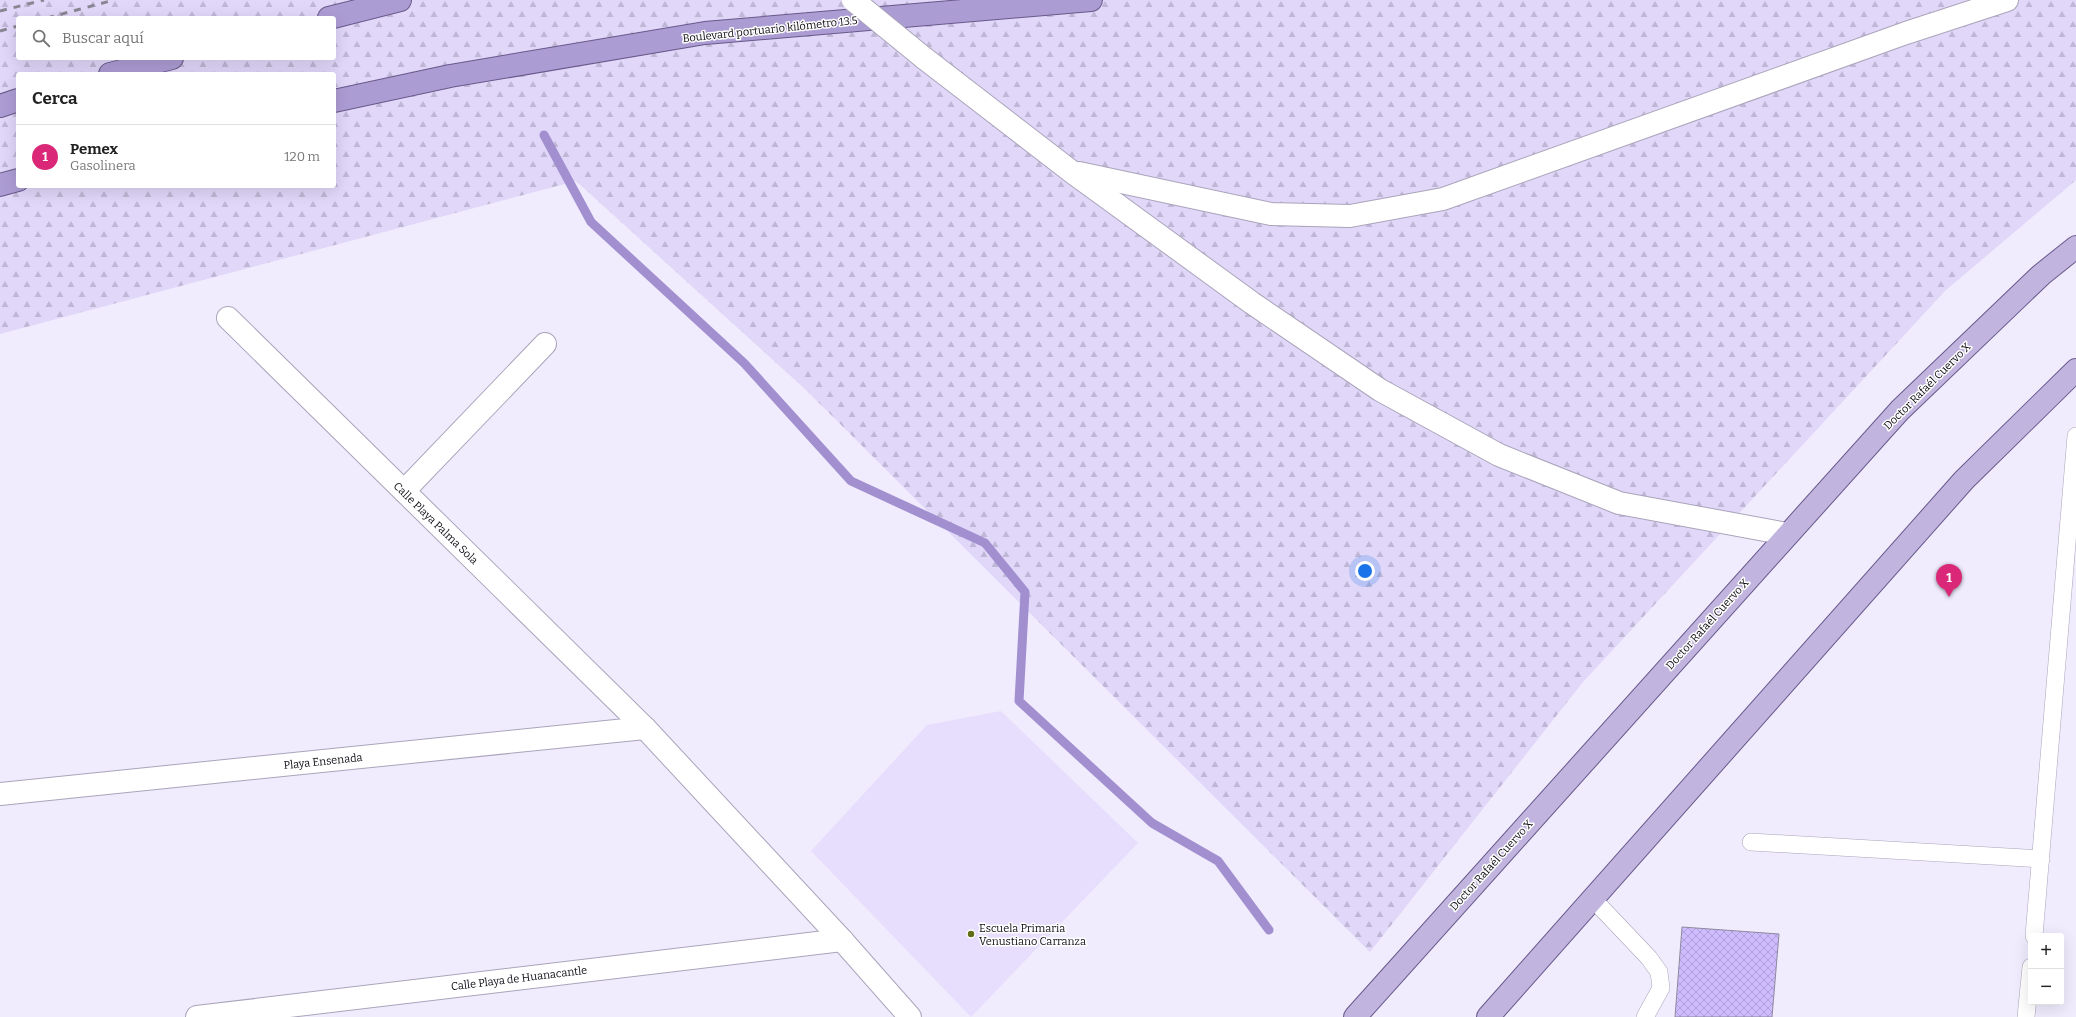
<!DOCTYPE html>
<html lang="es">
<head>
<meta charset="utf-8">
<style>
	body { margin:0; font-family:Bitter,serif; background:#f6f6f6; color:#222 }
	.controls { position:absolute; right:12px; bottom:12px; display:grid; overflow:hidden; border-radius:4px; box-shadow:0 4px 16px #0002 }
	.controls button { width:36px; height:36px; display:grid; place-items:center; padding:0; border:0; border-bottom:1px solid #e0e0e0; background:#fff; color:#222; font:20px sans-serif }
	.you { position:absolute; left:1365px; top:571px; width:14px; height:14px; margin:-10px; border:3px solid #fff; border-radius:50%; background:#1a73e8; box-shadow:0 0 0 6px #1a73e833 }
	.badge { display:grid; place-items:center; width:26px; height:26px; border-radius:50%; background:#db2777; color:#fff; font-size:13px; font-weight:700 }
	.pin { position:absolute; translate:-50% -33px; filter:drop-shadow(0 1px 2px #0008) }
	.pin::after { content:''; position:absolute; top:21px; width:14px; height:12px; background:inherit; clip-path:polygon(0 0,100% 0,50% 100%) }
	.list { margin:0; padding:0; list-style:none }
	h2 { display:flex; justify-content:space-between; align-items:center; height:52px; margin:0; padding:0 16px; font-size:17px }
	h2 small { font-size:13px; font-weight:400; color:#767676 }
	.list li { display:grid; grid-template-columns:26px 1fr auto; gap:12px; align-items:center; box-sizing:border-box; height:64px; padding:0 16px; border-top:1px solid #e0e0e0 }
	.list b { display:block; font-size:15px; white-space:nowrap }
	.list p { margin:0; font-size:13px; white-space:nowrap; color:#767676 }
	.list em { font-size:13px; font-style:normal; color:#767676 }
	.icon { flex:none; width:22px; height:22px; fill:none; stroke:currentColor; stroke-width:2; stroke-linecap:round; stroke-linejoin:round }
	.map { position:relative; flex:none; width:2076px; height:1017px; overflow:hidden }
	.search { position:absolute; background:#fff; box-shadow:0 4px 16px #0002; left:16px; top:16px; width:320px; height:44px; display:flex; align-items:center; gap:10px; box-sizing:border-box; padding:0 14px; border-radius:4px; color:#767676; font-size:15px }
	.panel { position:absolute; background:#fff; box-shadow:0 4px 16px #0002; left:16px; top:72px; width:320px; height:116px; border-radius:4px }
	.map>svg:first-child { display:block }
	.built { fill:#e6defc }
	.forest { fill:url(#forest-firs); fill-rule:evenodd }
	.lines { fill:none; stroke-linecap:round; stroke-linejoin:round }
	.stream { stroke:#a28fcf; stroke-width:9 }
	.building { fill:url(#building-cross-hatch); stroke:#8e899e }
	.service-casing { stroke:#aaa4ba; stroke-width:18 }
	.minor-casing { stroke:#aaa4ba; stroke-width:24 }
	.primary-casing { stroke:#68598a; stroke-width:24 }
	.trunk-casing { stroke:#68598a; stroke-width:24 }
	.service { stroke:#fff; stroke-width:17 }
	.minor { stroke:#fff; stroke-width:22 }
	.primary { stroke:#c1b5df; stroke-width:22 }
	.trunk { stroke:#ac9cd4; stroke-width:22 }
	.rail { stroke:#898693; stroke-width:3; stroke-dasharray:7 7; stroke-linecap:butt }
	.minor-bridge-casing { stroke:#aaa4ba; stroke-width:24; stroke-linecap:butt }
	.minor-bridge { stroke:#fff; stroke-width:22 }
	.poi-dot { fill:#626e17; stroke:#fff; stroke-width:1.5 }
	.labels { text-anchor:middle; stroke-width:3; stroke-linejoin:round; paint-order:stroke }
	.street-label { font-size:11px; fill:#0e0c14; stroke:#fff }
	.poi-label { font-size:11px; fill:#0e0c14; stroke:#fff; text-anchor:start }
</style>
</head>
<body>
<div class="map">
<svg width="2076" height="1017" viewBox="0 0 2076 1017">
	<defs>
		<pattern id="forest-firs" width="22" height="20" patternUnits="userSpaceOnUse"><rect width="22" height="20" fill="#e0d7f9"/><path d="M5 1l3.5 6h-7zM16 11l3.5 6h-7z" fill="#bfb7d5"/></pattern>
		<pattern id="building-cross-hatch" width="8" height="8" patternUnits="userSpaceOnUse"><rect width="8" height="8" fill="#cebcfe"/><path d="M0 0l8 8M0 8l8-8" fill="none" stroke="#b0a0d9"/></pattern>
	</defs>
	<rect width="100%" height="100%" fill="#f0ecfe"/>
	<path class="built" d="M1001,711L1138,843L971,1017L811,851L927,725Z"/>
	<path class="forest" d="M0,0H2076V180L1945,291L1583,682L1370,952L805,389L576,181L0,334ZM18,18H334V58H18ZM18,74H334V186H18Z"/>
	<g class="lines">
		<path class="stream" d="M544,135L591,222L744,363L851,481L985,543L1025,592L1019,701L1152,823L1218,861L1269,930"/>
	</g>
	<path class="building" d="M1682,927L1779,934L1772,1017H1675Z"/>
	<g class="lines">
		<g class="service-casing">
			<g id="service">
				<path d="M1751,842L2041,859"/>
				<path d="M1593,899L1649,958L1659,972L1661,988L1645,1017"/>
				<path d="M2034,936L2076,436"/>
				<path d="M2026,1017L2031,967"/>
			</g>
		</g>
		<g class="minor-casing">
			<g id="minor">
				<path d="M924,58L1072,172L1252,303L1380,390L1499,455L1619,503L1787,534"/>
				<path d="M1079,173L1271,214L1350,216L1443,199L1906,33L2007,0"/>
				<path d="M228,318L645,728L842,940L910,1017"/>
				<path d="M404,491L545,344"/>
				<path d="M0,794L645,728"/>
				<path d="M197,1017L842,940"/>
			</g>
		</g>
		<g class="primary-casing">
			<g id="primary">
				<path d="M1355,1017L1900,410L2041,275L2076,247"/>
				<path d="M1488,1017L1964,480L2076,370"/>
			</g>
		</g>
		<g class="trunk-casing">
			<g id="trunk">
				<path d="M329,18L400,0"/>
				<path d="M110,74L172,58"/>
				<path d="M334,101L450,76L705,33L1091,0"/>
				<path d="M0,106L18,100"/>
				<path d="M0,185L18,180"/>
			</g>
		</g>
		<use href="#service" class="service"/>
		<use href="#minor" class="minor"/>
		<use href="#primary" class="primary"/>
		<use href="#trunk" class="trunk"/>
		<g class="rail">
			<path d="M0,11L44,0"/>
			<path d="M47,18L114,0"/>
			<path d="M0,31L18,26"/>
		</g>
		<g class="minor-bridge-casing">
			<path id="minor-bridge" d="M853,0L924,58"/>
		</g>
		<use href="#minor-bridge" class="minor-bridge"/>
	</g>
	<circle class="poi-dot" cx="971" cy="934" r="4"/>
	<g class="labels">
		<g class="street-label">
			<text transform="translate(770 29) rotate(-6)" y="4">Boulevard portuario kilómetro 13.5</text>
			<text transform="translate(1927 386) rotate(-45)" y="4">Doctor Rafaél Cuervo X</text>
			<text transform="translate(436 523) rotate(44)" y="4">Calle Playa Palma Sola</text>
			<text transform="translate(1707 624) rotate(-48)" y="4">Doctor Rafaél Cuervo X</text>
			<text transform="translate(323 761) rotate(-6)" y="4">Playa Ensenada</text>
			<text transform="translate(1491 865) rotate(-48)" y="4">Doctor Rafaél Cuervo X</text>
			<text transform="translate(519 978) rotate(-7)" y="4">Calle Playa de Huanacantle</text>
		</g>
		<g class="poi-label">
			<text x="979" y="932">Escuela Primaria<tspan x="979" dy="13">Venustiano Carranza</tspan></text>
		</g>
	</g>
</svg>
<div class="controls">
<button>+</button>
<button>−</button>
</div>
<div class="you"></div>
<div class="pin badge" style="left:1949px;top:597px">1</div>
<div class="search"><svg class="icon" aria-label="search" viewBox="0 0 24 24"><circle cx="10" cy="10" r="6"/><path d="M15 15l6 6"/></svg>Buscar aquí</div>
<section class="panel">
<h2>Cerca<small></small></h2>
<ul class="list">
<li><span class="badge">1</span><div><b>Pemex</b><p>Gasolinera</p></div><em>120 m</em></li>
</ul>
</section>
</div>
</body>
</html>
